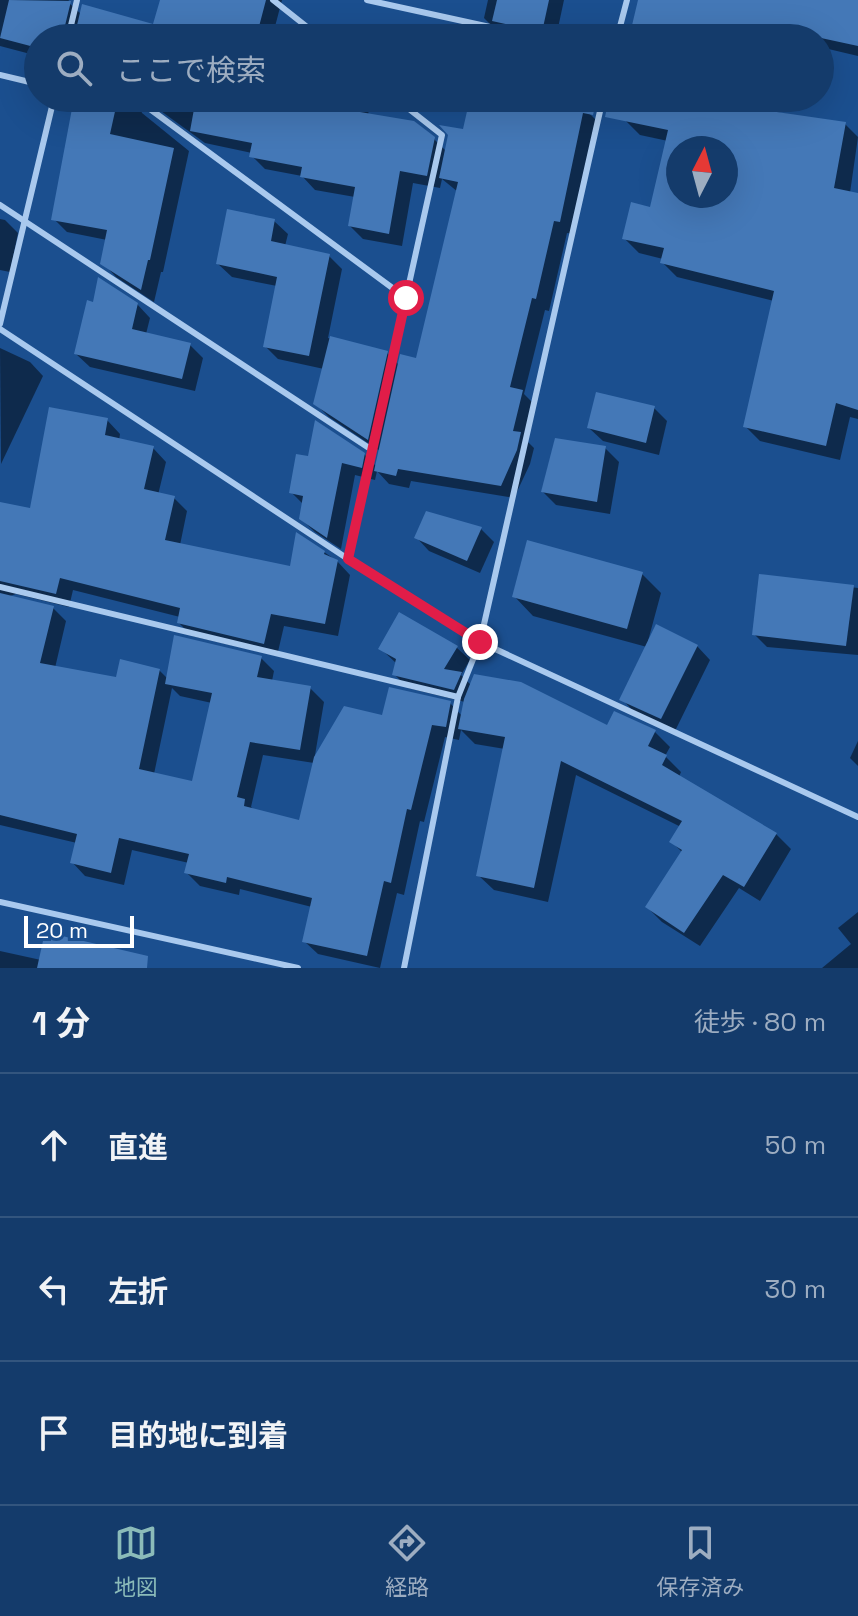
<!DOCTYPE html>
<html lang="ja">
<head>
<meta charset="utf-8">
<style>
	body { margin:0; font-family:"Space Grotesk","Noto Sans JP",sans-serif; background:#1d4271; color:#f1f3f6 }
	.compass { position:absolute; left:666px; top:136px; width:72px; height:72px; border-radius:50%; background:#143b6b; box-shadow:0 8px 32px #0002; rotate:6deg }
	.scale { position:absolute; left:24px; bottom:20px; width:110px; box-sizing:border-box; padding-left:8px; border:4px solid #fff; border-top:0; font-size:22px; line-height:28px; white-space:nowrap; color:#fff; -webkit-text-stroke:6px #1b4f8f; paint-order:stroke }
	.stop { position:absolute; width:24px; height:24px; margin:-18px; border:6px solid #e11d48; border-radius:50%; background:#fff }
	.stop.end { background:#e11d48; border-color:#fff; box-shadow:0 2px 8px #0008 }
	.list { margin:0; padding:0; list-style:none }
	h2 { display:flex; justify-content:space-between; align-items:center; height:104px; margin:0; padding:0 32px; font-size:34px }
	h2 small { font-size:26px; font-weight:400; color:#9dadc1 }
	.list li { display:grid; grid-template-columns:52px 1fr auto; gap:24px; align-items:center; box-sizing:border-box; height:144px; padding:0 32px; border-top:2px solid #33557e }
	.list b { display:block; font-size:30px; white-space:nowrap }
	.list em { font-size:26px; font-style:normal; color:#9dadc1 }
	.icon { flex:none; width:44px; height:44px; fill:none; stroke:currentColor; stroke-width:2; stroke-linecap:round; stroke-linejoin:round }
	.map { position:relative; flex:none; width:858px; height:968px; overflow:hidden }
	.search { position:absolute; background:#143b6b; box-shadow:0 8px 32px #0002; left:24px; right:24px; top:24px; height:88px; display:flex; align-items:center; gap:20px; box-sizing:border-box; padding:0 28px; border-radius:44px; color:#9dadc1; font-size:30px }
	.sheet { height:536px; background:#143b6b }
	nav { display:flex; justify-content:space-around; align-items:center; box-sizing:border-box; height:112px; border-top:2px solid #33557e; background:#143b6b; font-size:22px; color:#9dadc1 }
	nav a { display:grid; justify-items:center; gap:4px }
	nav .on { color:#8bbbb9 }
	.map>svg:first-child { display:block }
	.shadow { fill:#0007; fill-rule:evenodd }
	.building { fill:#4478b7; fill-rule:evenodd }
	.lines { fill:none; stroke-linecap:round; stroke-linejoin:round }
	.service { stroke:#a9c9ee; stroke-width:6 }
	.route { stroke:#e11d48; stroke-width:10 }
</style>
</head>
<body>
<div class="map">
<svg width="858" height="968" viewBox="0 0 858 968">
	<rect width="100%" height="100%" fill="#1b4f8f"/>
	<g class="shadow">
		<path d="M0,0H69L68,2L82,15L155,27L162,0H282L272,38H38V56L0,46Z"/>
		<path d="M488,0H564L558,28L555,27L553,38H526L498,32L484,18Z"/>
		<path d="M812,0H845L858,3V56L820,47V38H809Z"/>
		<path d="M481,33L503,38H480Z"/>
		<path d="M76,98H371L368,115L434,139L446,151L465,131L472,98H544L584,108L597,121L573,234L567,233L549,311L545,310L524,394L535,405L527,441L534,448L530,464L514,498L411,481L409,488L389,484L377,471L375,480L355,475L341,549L315,532L301,519L304,505L291,492L309,458L364,454L377,467L380,451L329,417L315,403L324,369L278,359L265,346L277,286L232,277L218,264L274,221L288,234L285,246L329,256L342,269L328,338L387,353L399,365L417,360L458,192L442,179L440,188L413,183L402,246L363,239L350,226L355,197L315,190L302,176L265,169L252,156V153L205,143L154,106L147,104L141,110L142,113L189,151L163,272H161L154,302L116,277L103,263L107,240L67,232L54,219Z"/>
		<path d="M630,98H742L740,106L845,124L858,137L850,193L858,195V419L850,417L840,460L760,441L745,426L774,301L677,277L662,262L663,259L639,253L624,238L652,209L668,141L640,135L625,120ZM678,148H726V196H678Z"/>
		<path d="M0,219L5,220L18,233L10,272L0,270Z"/>
		<path d="M137,304L150,318L146,334L190,345L203,358L195,391L90,367L76,354Z"/>
		<path d="M0,348L30,362L43,376L1,464Z"/>
		<path d="M654,408L667,421L659,455L603,441L589,428Z"/>
		<path d="M107,420L120,434L119,441L153,448L166,462L158,495L174,498L187,511L180,545L291,569L324,552L337,561L350,575L338,636L284,626L277,656L192,636L179,623L180,617L73,590L69,607L16,594L7,597L53,608L66,621L55,668L117,680L159,670L168,679L261,658L274,671L272,681L310,688L324,702L314,761L384,717L450,703L462,716L465,702L408,688L394,674L397,664L380,648L456,647L470,660L461,675L471,685L608,728L655,732L670,747L665,756L681,772L679,777L776,834L791,849L760,901L739,888L700,946L662,922L647,907L683,853L672,842L681,827L576,775L548,902L494,890L478,875L505,749L475,744L461,730L459,740L445,737L424,822L420,821L404,895L397,893L380,968L318,954L304,941L312,907L240,889L239,895L200,886L186,872L189,863L132,850L124,885L85,876L72,862L77,843L0,825V515L32,510ZM172,688L180,696L212,703L194,783L154,774ZM263,755L314,763L301,823L255,811L251,807Z"/>
		<path d="M605,448L619,462L610,514L556,505L543,492Z"/>
		<path d="M481,529L494,542L480,573L429,551L416,537Z"/>
		<path d="M642,574L661,593L648,641L697,646L710,660L675,731L635,713L622,699L647,647L533,616L514,596Z"/>
		<path d="M761,576L858,588V655L767,647L754,634Z"/>
		<path d="M858,741V766L850,758Z"/>
		<path d="M858,912V968H822L851,944L838,928Z"/>
		<path d="M0,951L41,960L138,968H0Z"/>
	</g>
	<g class="building">
		<path d="M9,0L71,1L62,38H38V48L0,38Z"/>
		<path d="M160,0H266L256,38H74L82,4L153,24Z"/>
		<path d="M497,0H549L542,32L492,21Z"/>
		<path d="M638,0H858V46L821,38H629Z"/>
		<path d="M74,98L116,107L110,134L174,148L150,260H148L141,290L100,264L107,230L51,220Z"/>
		<path d="M196,98H356L354,111L414,121L435,137L427,176L400,171L389,234L348,226L355,187L300,177L302,167L249,157L252,143L190,131Z"/>
		<path d="M470,98H552L578,104L579,98H597L593,115L583,113L560,222L554,221L536,299L532,298L510,387L523,390L513,431L521,432L517,450L501,486L398,469L396,476L374,471L400,354L416,358L458,182L439,178L448,135L439,125L463,129Z"/>
		<path d="M609,98H713L763,110L846,122L834,188L858,193V410L836,403L826,446L743,427L774,291L660,263L664,248L622,239L631,202L650,207L668,130L605,117ZM678,148H726V196H678Z"/>
		<path d="M227,209L275,219L271,241L330,254L309,356L263,347L277,277L216,264Z"/>
		<path d="M98,277L138,303L132,329L191,343L182,379L74,354L87,300L93,302Z"/>
		<path d="M330,336L388,351L368,440L313,404Z"/>
		<path d="M596,392L655,406L646,443L587,428Z"/>
		<path d="M49,407L108,418L105,435L154,446L144,489L175,496L165,540L290,566L296,532L325,551L324,554L338,560L325,624L271,614L264,644L177,623L180,608L60,578L56,594L0,581V502L30,508Z"/>
		<path d="M315,420L365,453L362,468L342,463L327,538L299,519L303,496L289,493L296,454L308,456Z"/>
		<path d="M555,438L606,446L597,502L541,492Z"/>
		<path d="M426,511L482,527L467,561L414,538Z"/>
		<path d="M527,540L643,572L627,629L512,597Z"/>
		<path d="M759,574L854,585L846,646L752,635Z"/>
		<path d="M0,593L54,606L40,663L116,677L120,659L160,669L139,769L192,781L212,693L165,684L174,635L262,656L257,677L311,686L300,750L250,742L237,797L245,799L244,806L299,820L314,757L344,706L382,715L389,687L451,701L446,727L432,725L411,810L407,809L391,883L384,881L367,956L302,942L312,898L227,877L226,883L184,873L189,854L119,838L111,873L70,863L77,834L0,815Z"/>
		<path d="M399,612L458,646L444,669L462,672L454,690L392,675L396,659L378,649Z"/>
		<path d="M656,624L698,645L661,719L619,700Z"/>
		<path d="M474,674L521,682L607,725L614,711L656,730L648,746L667,755L662,765L777,833L744,887L723,875L684,933L645,907L682,850L669,842L682,821L561,761L534,888L476,876L505,737L458,729L464,699Z"/>
		<path d="M45,932L148,956L147,968H37Z"/>
	</g>
	<g class="lines">
		<g class="service">
			<path d="M273,0L321,38"/>
			<path d="M367,0L540,38"/>
			<path d="M68,38L77,0"/>
			<path d="M617,38L627,0"/>
			<path d="M0,75L38,84"/>
			<path d="M135,98L406,298"/>
			<path d="M0,205L372,450"/>
			<path d="M0,324L54,98"/>
			<path d="M0,329L348,559L480,642L858,817"/>
			<path d="M348,559L442,135L395,98"/>
			<path d="M0,587L458,697"/>
			<path d="M0,902L298,968"/>
			<path d="M404,968L458,697L480,642L603,98"/>
		</g>
	</g>
	<g class="lines">
		<path class="route" d="M406,298L348,559L480,642"/>
	</g>
</svg>
<svg class="compass" viewBox="-18 -18 36 36"><path d="M0-13l5 13h-10z" fill="#e53935"/><path d="M0 13l5-13h-10z" fill="#9dadc1"/></svg>
<div class="scale">20 m</div>
<div class="stop" style="left:406px;top:298px"></div>
<div class="stop end" style="left:480px;top:642px"></div>
<div class="search"><svg class="icon" aria-label="search" viewBox="0 0 24 24"><circle cx="10" cy="10" r="6"/><path d="M15 15l6 6"/></svg>ここで検索</div>
</div>
<section class="sheet">
<h2>1 分<small>徒歩 · 80 m</small></h2>
<ul class="list">
<li><svg class="icon" aria-label="ahead" viewBox="0 0 24 24"><path d="M12 20V5M6 11l6-6 6 6"/></svg><div><b>直進</b></div><em>50 m</em></li>
<li><svg class="icon" aria-label="left" viewBox="0 0 24 24"><path d="M17 20v-9H6M10 6l-5 5 5 5"/></svg><div><b>左折</b></div><em>30 m</em></li>
<li><svg class="icon" aria-label="arrive" viewBox="0 0 24 24"><path d="M6 21V4h12l-3 4 3 4H6"/></svg><div><b>目的地に到着</b></div></li>
</ul>
</section>
<nav>
<a class="on"><svg class="icon" aria-label="map" viewBox="0 0 24 24"><path d="M3 6l6-2 6 2 6-2v14l-6 2-6-2-6 2zM9 4v14M15 6v14"/></svg>地図</a>
<a><svg class="icon" aria-label="directions" viewBox="0 0 24 24"><path d="M12 3l9 9-9 9-9-9zM9 14v-3h6M13 9l2 2-2 2"/></svg>経路</a>
<a><svg class="icon" aria-label="saved" viewBox="0 0 24 24"><path d="M7 4h10v16l-5-4-5 4z"/></svg>保存済み</a>
</nav>
</body>
</html>
